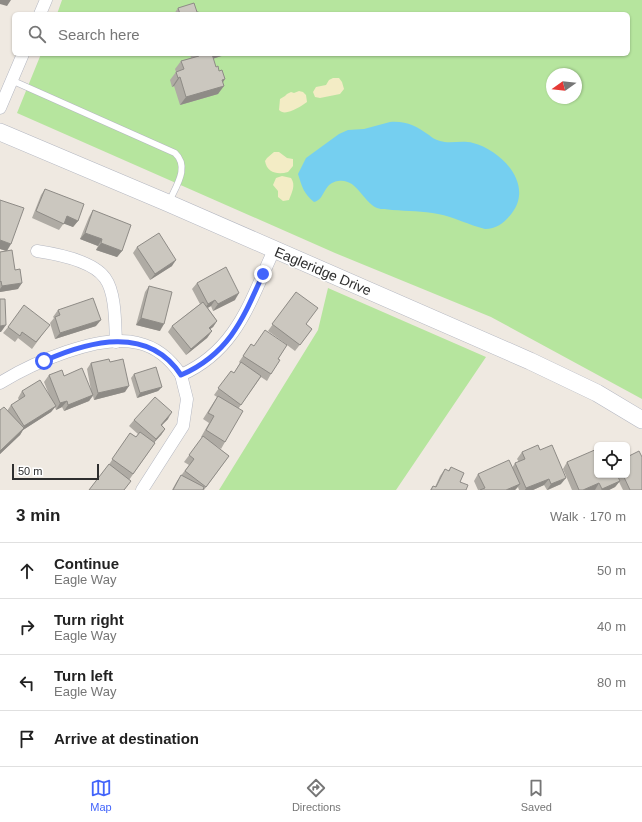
<!DOCTYPE html>
<html lang="en">
<head>
<meta charset="utf-8">
<style>
	body { margin:0; font-family:Helvetica,sans-serif; background:#f2f2f2; color:#222 }
	.controls { position:absolute; right:12px; bottom:12px; display:grid; overflow:hidden; border-radius:6px; box-shadow:0 1px 3px #0004 }
	.controls button { width:36px; height:36px; display:grid; place-items:center; padding:0; border:0; border-bottom:1px solid #e0e0e0; background:#fff; color:#222; font:20px sans-serif }
	.compass { position:absolute; left:546px; top:68px; width:36px; height:36px; border-radius:50%; background:#fff; box-shadow:0 1px 3px #0004; rotate:255deg }
	.scale { position:absolute; left:12px; bottom:10px; width:87px; box-sizing:border-box; padding-left:4px; border:2px solid #2e2e2e; border-top:0; font-size:11px; line-height:14px; white-space:nowrap; color:#2e2e2e; -webkit-text-stroke:3px #fff; paint-order:stroke }
	.stop { position:absolute; width:12px; height:12px; margin:-9px; border:3px solid #4264fb; border-radius:50%; background:#fff }
	.stop.end { background:#4264fb; border-color:#fff; box-shadow:0 1px 4px #0008 }
	.list { margin:0; padding:0; list-style:none }
	h2 { display:flex; justify-content:space-between; align-items:center; height:52px; margin:0; padding:0 16px; font-size:17px }
	h2 small { font-size:13px; font-weight:400; color:#767676 }
	.list li { display:grid; grid-template-columns:26px 1fr auto; gap:12px; align-items:center; box-sizing:border-box; height:56px; padding:0 16px; border-top:1px solid #e0e0e0 }
	.list b { display:block; font-size:15px; white-space:nowrap }
	.list p { margin:0; font-size:13px; white-space:nowrap; color:#767676 }
	.list em { font-size:13px; font-style:normal; color:#767676 }
	.icon { flex:none; width:22px; height:22px; fill:none; stroke:currentColor; stroke-width:2; stroke-linecap:round; stroke-linejoin:round }
	.map { position:relative; flex:none; width:642px; height:490px; overflow:hidden }
	.search { position:absolute; background:#fff; box-shadow:0 1px 3px #0004; left:12px; right:12px; top:12px; height:44px; display:flex; align-items:center; gap:10px; box-sizing:border-box; padding:0 14px; border-radius:6px; color:#767676; font-size:15px }
	.sheet { height:276px; background:#fff }
	nav { display:flex; justify-content:space-around; align-items:center; box-sizing:border-box; height:56px; border-top:1px solid #e0e0e0; background:#fff; font-size:11px; color:#767676 }
	nav a { display:grid; justify-items:center; gap:2px }
	nav .on { color:#4264fb }
	.map>svg:first-child { display:block }
	.green { fill:#b6e59e; fill-rule:evenodd }
	.sand { fill:#f3ecc5 }
	.water { fill:#75cff0 }
	.lines { fill:none; stroke-linecap:round; stroke-linejoin:round }
	.service-casing { stroke:#b4b7c1; stroke-width:7 }
	.minor-casing { stroke:#b4b7c1; stroke-width:13 }
	.secondary-casing { stroke:#b4b7c1; stroke-width:18 }
	.service { stroke:#fff; stroke-width:6 }
	.minor { stroke:#fff; stroke-width:12 }
	.secondary { stroke:#fff; stroke-width:17 }
	.wall { fill:#afaba4 }
	.shaded-wall { fill:#8e8b86 }
	.building { fill:#cbc7bf; stroke:#8e8b86 }
	.route { stroke:#4264fb; stroke-width:5 }
	.labels { text-anchor:middle; stroke-width:3; stroke-linejoin:round; paint-order:stroke }
	.street-label { font-size:14px; fill:#2e2e2e; stroke:#fff }
</style>
</head>
<body>
<div class="map">
<svg width="642" height="490" viewBox="0 0 642 490">
	<rect width="100%" height="100%" fill="#efe9e1"/>
	<g class="green">
		<path d="M62,0H642V399L491,317L335,253L17,113L41,54H628V14H57ZM552,74H576V98H552Z"/>
		<path d="M328,288L486,357L396,490H219L318,330Z"/>
	</g>
	<g class="sand">
		<path d="M333,78H339L342,82L344,89L340,94L320,98L315,97L313,92L316,87L326,85L329,80Z"/>
		<path d="M299,91L303,92L306,95L307,102C300,107 285,117 279,110L280,99L285,96L287,94L291,92L294,93Z"/>
		<path d="M274,152H279L287,158L293,159V166L288,172C278,175 267,173 265,161L267,158Z"/>
		<path d="M282,176L291,178C296,185 292,192 289,200L283,201L278,197V191L273,185L276,178Z"/>
	</g>
	<path class="water" d="M390,122C408,121 415,126 429,135C432,138 436,140 440,141C450,144 462,140 473,143C501,150 534,184 512,213C505,222 497,229 485,229C469,225 454,217 438,214C423,211 408,211 392,210C387,209 382,210 377,208C362,201 357,178 338,181C323,183 325,200 314,202C304,194 302,187 298,174L306,158L339,134L348,130L364,129Z"/>
	<g class="lines">
		<g class="service-casing">
			<path id="service" d="M11,80L175,153C190,167 176,186 169,202"/>
		</g>
		<g class="minor-casing">
			<g id="minor">
				<path d="M40,14L46,0"/>
				<path d="M0,108L23,54"/>
				<path d="M37,251C57,254 93,261 105,278C116,293 115,324 116,342"/>
				<path d="M0,383C32,363 100,333 138,343C156,347 171,360 181,375"/>
				<path d="M142,490L183,426L187,399L181,375C237,350 250,301 274,250"/>
			</g>
		</g>
		<g class="secondary-casing">
			<path id="secondary" d="M0,132L168,203L530,361L597,393L642,420"/>
		</g>
		<use href="#service" class="service"/>
		<use href="#minor" class="minor"/>
		<use href="#secondary" class="secondary"/>
	</g>
	<g class="wall">
		<path d="M178,8L197,12L202,14H174Z"/>
		<path d="M190,54H226L213,59L216,67L223,82L218,94L180,105L174,86L172,87L170,80L176,72L175,69L181,61L191,58Z"/>
		<path d="M45,189L78,221L73,227L64,223L59,230L32,218L41,195Z"/>
		<path d="M0,200L7,250L18,289L0,292V252L6,251L0,249Z"/>
		<path d="M93,210L122,251L117,257L96,250L98,246L80,239L89,217Z"/>
		<path d="M137,247L172,266L150,280L133,253Z"/>
		<path d="M197,283L235,300L213,311L211,306L208,308L217,321L213,327L210,329L212,331L207,338L186,355L168,332L172,326L200,304L192,289Z"/>
		<path d="M149,286L160,331L136,325L145,292Z"/>
		<path d="M296,292L306,324L312,329L295,351L287,345L278,359L271,374L267,381L261,377L238,409L225,442L221,449L215,445L229,456L204,490H172L177,481L189,465L184,462L202,438L201,437L209,423L203,419L217,397L214,395L231,371L234,373L240,363L239,362L251,344L254,346L286,344L268,331Z"/>
		<path d="M58,310L96,326L55,339L50,323L54,318L53,317Z"/>
		<path d="M8,327L45,331L32,349L18,338L15,342L3,333Z"/>
		<path d="M110,362L125,392L94,400L93,396L89,401L64,411L62,407L56,410L55,407L51,412L23,430L20,435L0,454V410L7,411L11,405L19,400L18,398L22,391L50,397L44,382L49,375L64,376L91,390L87,369L91,363Z"/>
		<path d="M134,374L162,387L158,391L137,398L131,378Z"/>
		<path d="M168,419L162,425L165,429L161,435L154,442L155,443L129,480L131,481L124,490H89L108,466L130,433L136,437L138,434L129,426L134,420Z"/>
		<path d="M540,450L561,484L548,490H547L544,485L533,490H519L518,487L515,490H478L474,481L478,474L512,468L515,463L519,462L517,459L522,452Z"/>
		<path d="M567,462L597,475H627L642,490H623L619,482L615,487L609,490H572L563,469Z"/>
		<path d="M451,467L466,490H430L433,486L435,487L440,476L445,469L448,471Z"/>
	</g>
	<g class="shaded-wall">
		<path d="M0,0H11L7,6L0,4Z"/>
		<path d="M210,54H226L225,55L205,61Z"/>
		<path d="M180,77L174,86L172,87L178,78Z"/>
		<path d="M225,79L220,87L224,86L218,94L180,105L186,97Z"/>
		<path d="M67,216L78,221L73,227L62,223Z"/>
		<path d="M85,233L102,239L98,246L80,239Z"/>
		<path d="M0,240L11,244L7,251L0,249Z"/>
		<path d="M101,243L122,251L117,257L96,250Z"/>
		<path d="M176,260L172,266L150,280L155,274Z"/>
		<path d="M22,283L18,289L0,292V289L2,286Z"/>
		<path d="M239,293L235,300L213,311L218,304Z"/>
		<path d="M215,300L211,306L203,310L208,304Z"/>
		<path d="M141,318L164,324L160,331L136,325Z"/>
		<path d="M101,320L96,326L55,339L60,333Z"/>
		<path d="M217,321L213,327L204,334L209,328Z"/>
		<path d="M6,325L1,332H0V326Z"/>
		<path d="M212,331L207,338L186,355L191,349Z"/>
		<path d="M129,386L125,392L94,400L98,393Z"/>
		<path d="M162,387L158,391L137,398L140,393Z"/>
		<path d="M93,395L89,401L64,411L68,405Z"/>
		<path d="M67,401L62,407L56,410L60,403Z"/>
		<path d="M56,406L51,412L23,430L20,435L0,454V451L20,432L24,426Z"/>
		<path d="M172,412L168,419L156,431L161,425Z"/>
		<path d="M165,429L161,435L151,446L156,439Z"/>
		<path d="M566,478L561,484L547,490L551,484Z"/>
		<path d="M549,479L544,485L533,490H525L526,488Z"/>
		<path d="M620,481L615,487L609,490H601L602,489Z"/>
		<path d="M599,483L595,490H583Z"/>
		<path d="M520,484L515,490H506Z"/>
	</g>
	<g class="building">
		<path d="M194,3L197,12L202,13V14H180L178,8Z"/>
		<path d="M198,54H212L216,67L218,66L219,71L222,70L225,79L222,80L224,86L186,97L180,77L178,78L176,72L184,69L181,61L199,56Z"/>
		<path d="M45,189L84,204L78,221L67,216L64,224L36,211Z"/>
		<path d="M0,200L24,208L11,244L0,240Z"/>
		<path d="M93,210L131,225L122,251L101,243L102,239L85,233Z"/>
		<path d="M159,233L176,260L155,274L137,247Z"/>
		<path d="M12,250L15,270L20,269L22,283L2,286L1,281L0,282V252Z"/>
		<path d="M226,267L239,293L218,304L215,300L208,304L197,283Z"/>
		<path d="M149,286L172,292L164,324L141,318Z"/>
		<path d="M296,292L318,308L306,324L312,329L300,345L272,324Z"/>
		<path d="M93,298L101,320L60,333L55,317L60,315L58,310Z"/>
		<path d="M0,299H5L6,325L0,326Z"/>
		<path d="M203,302L217,321L209,328L212,331L191,349L172,326Z"/>
		<path d="M24,305L50,325L36,342L22,332L20,336L8,327Z"/>
		<path d="M265,330L287,345L278,359L280,360L271,374L243,356L251,344L254,346Z"/>
		<path d="M109,359L110,362L123,359L129,386L98,393L91,363Z"/>
		<path d="M241,362L261,376L241,405L218,388L231,371L234,373Z"/>
		<path d="M156,367L162,387L140,393L134,374Z"/>
		<path d="M82,368L93,395L68,405L67,401L60,403L49,375L62,370L64,376Z"/>
		<path d="M40,380L56,406L24,426L11,405L25,396L22,391Z"/>
		<path d="M218,396L243,411L225,442L206,430L214,416L208,413Z"/>
		<path d="M155,397L172,412L161,425L165,429L156,439L134,420Z"/>
		<path d="M4,407L24,428L0,451V410Z"/>
		<path d="M140,432L155,443L133,474L112,459L130,433L136,437Z"/>
		<path d="M203,436L229,456L206,487L185,471L194,459L189,455Z"/>
		<path d="M538,445L540,450L552,445L566,478L551,484L549,479L526,488L515,463L525,459L522,452Z"/>
		<path d="M597,449V475H617L620,481L602,489L599,483L583,490H579L567,462Z"/>
		<path d="M639,451L642,457V490H630L623,475H627V457Z"/>
		<path d="M509,460L520,484L506,490H480L485,488L478,474Z"/>
		<path d="M109,464L131,481L124,490H89Z"/>
		<path d="M451,467L464,473L460,482L468,485L466,490H431L433,486L436,487L445,469L449,471Z"/>
		<path d="M181,475L204,487L203,490H173Z"/>
	</g>
	<g class="lines">
		<path class="route" d="M44,361C89,341 148,325 181,375C229,354 243,319 263,274"/>
	</g>
	<g class="labels">
		<g class="street-label">
			<text transform="translate(323 271) rotate(23)" y="5">Eagleridge Drive</text>
		</g>
	</g>
</svg>
<div class="controls">
<button><svg class="icon" aria-label="locate" viewBox="0 0 24 24"><circle cx="12" cy="12" r="6"/><path d="M12 2v4M12 18v4M2 12h4M18 12h4"/></svg></button>
</div>
<svg class="compass" viewBox="-18 -18 36 36"><path d="M0-13l5 13h-10z" fill="#e53935"/><path d="M0 13l5-13h-10z" fill="#767676"/></svg>
<div class="scale">50 m</div>
<div class="stop" style="left:44px;top:361px"></div>
<div class="stop end" style="left:263px;top:274px"></div>
<div class="search"><svg class="icon" aria-label="search" viewBox="0 0 24 24"><circle cx="10" cy="10" r="6"/><path d="M15 15l6 6"/></svg>Search here</div>
</div>
<section class="sheet">
<h2>3 min<small>Walk · 170 m</small></h2>
<ul class="list">
<li><svg class="icon" aria-label="ahead" viewBox="0 0 24 24"><path d="M12 20V5M6 11l6-6 6 6"/></svg><div><b>Continue</b><p>Eagle Way</p></div><em>50 m</em></li>
<li><svg class="icon" aria-label="right" viewBox="0 0 24 24"><path d="M7 20v-9h11M14 6l5 5-5 5"/></svg><div><b>Turn right</b><p>Eagle Way</p></div><em>40 m</em></li>
<li><svg class="icon" aria-label="left" viewBox="0 0 24 24"><path d="M17 20v-9H6M10 6l-5 5 5 5"/></svg><div><b>Turn left</b><p>Eagle Way</p></div><em>80 m</em></li>
<li><svg class="icon" aria-label="arrive" viewBox="0 0 24 24"><path d="M6 21V4h12l-3 4 3 4H6"/></svg><div><b>Arrive at destination</b></div></li>
</ul>
</section>
<nav>
<a class="on"><svg class="icon" aria-label="map" viewBox="0 0 24 24"><path d="M3 6l6-2 6 2 6-2v14l-6 2-6-2-6 2zM9 4v14M15 6v14"/></svg>Map</a>
<a><svg class="icon" aria-label="directions" viewBox="0 0 24 24"><path d="M12 3l9 9-9 9-9-9zM9 14v-3h6M13 9l2 2-2 2"/></svg>Directions</a>
<a><svg class="icon" aria-label="saved" viewBox="0 0 24 24"><path d="M7 4h10v16l-5-4-5 4z"/></svg>Saved</a>
</nav>
</body>
</html>
